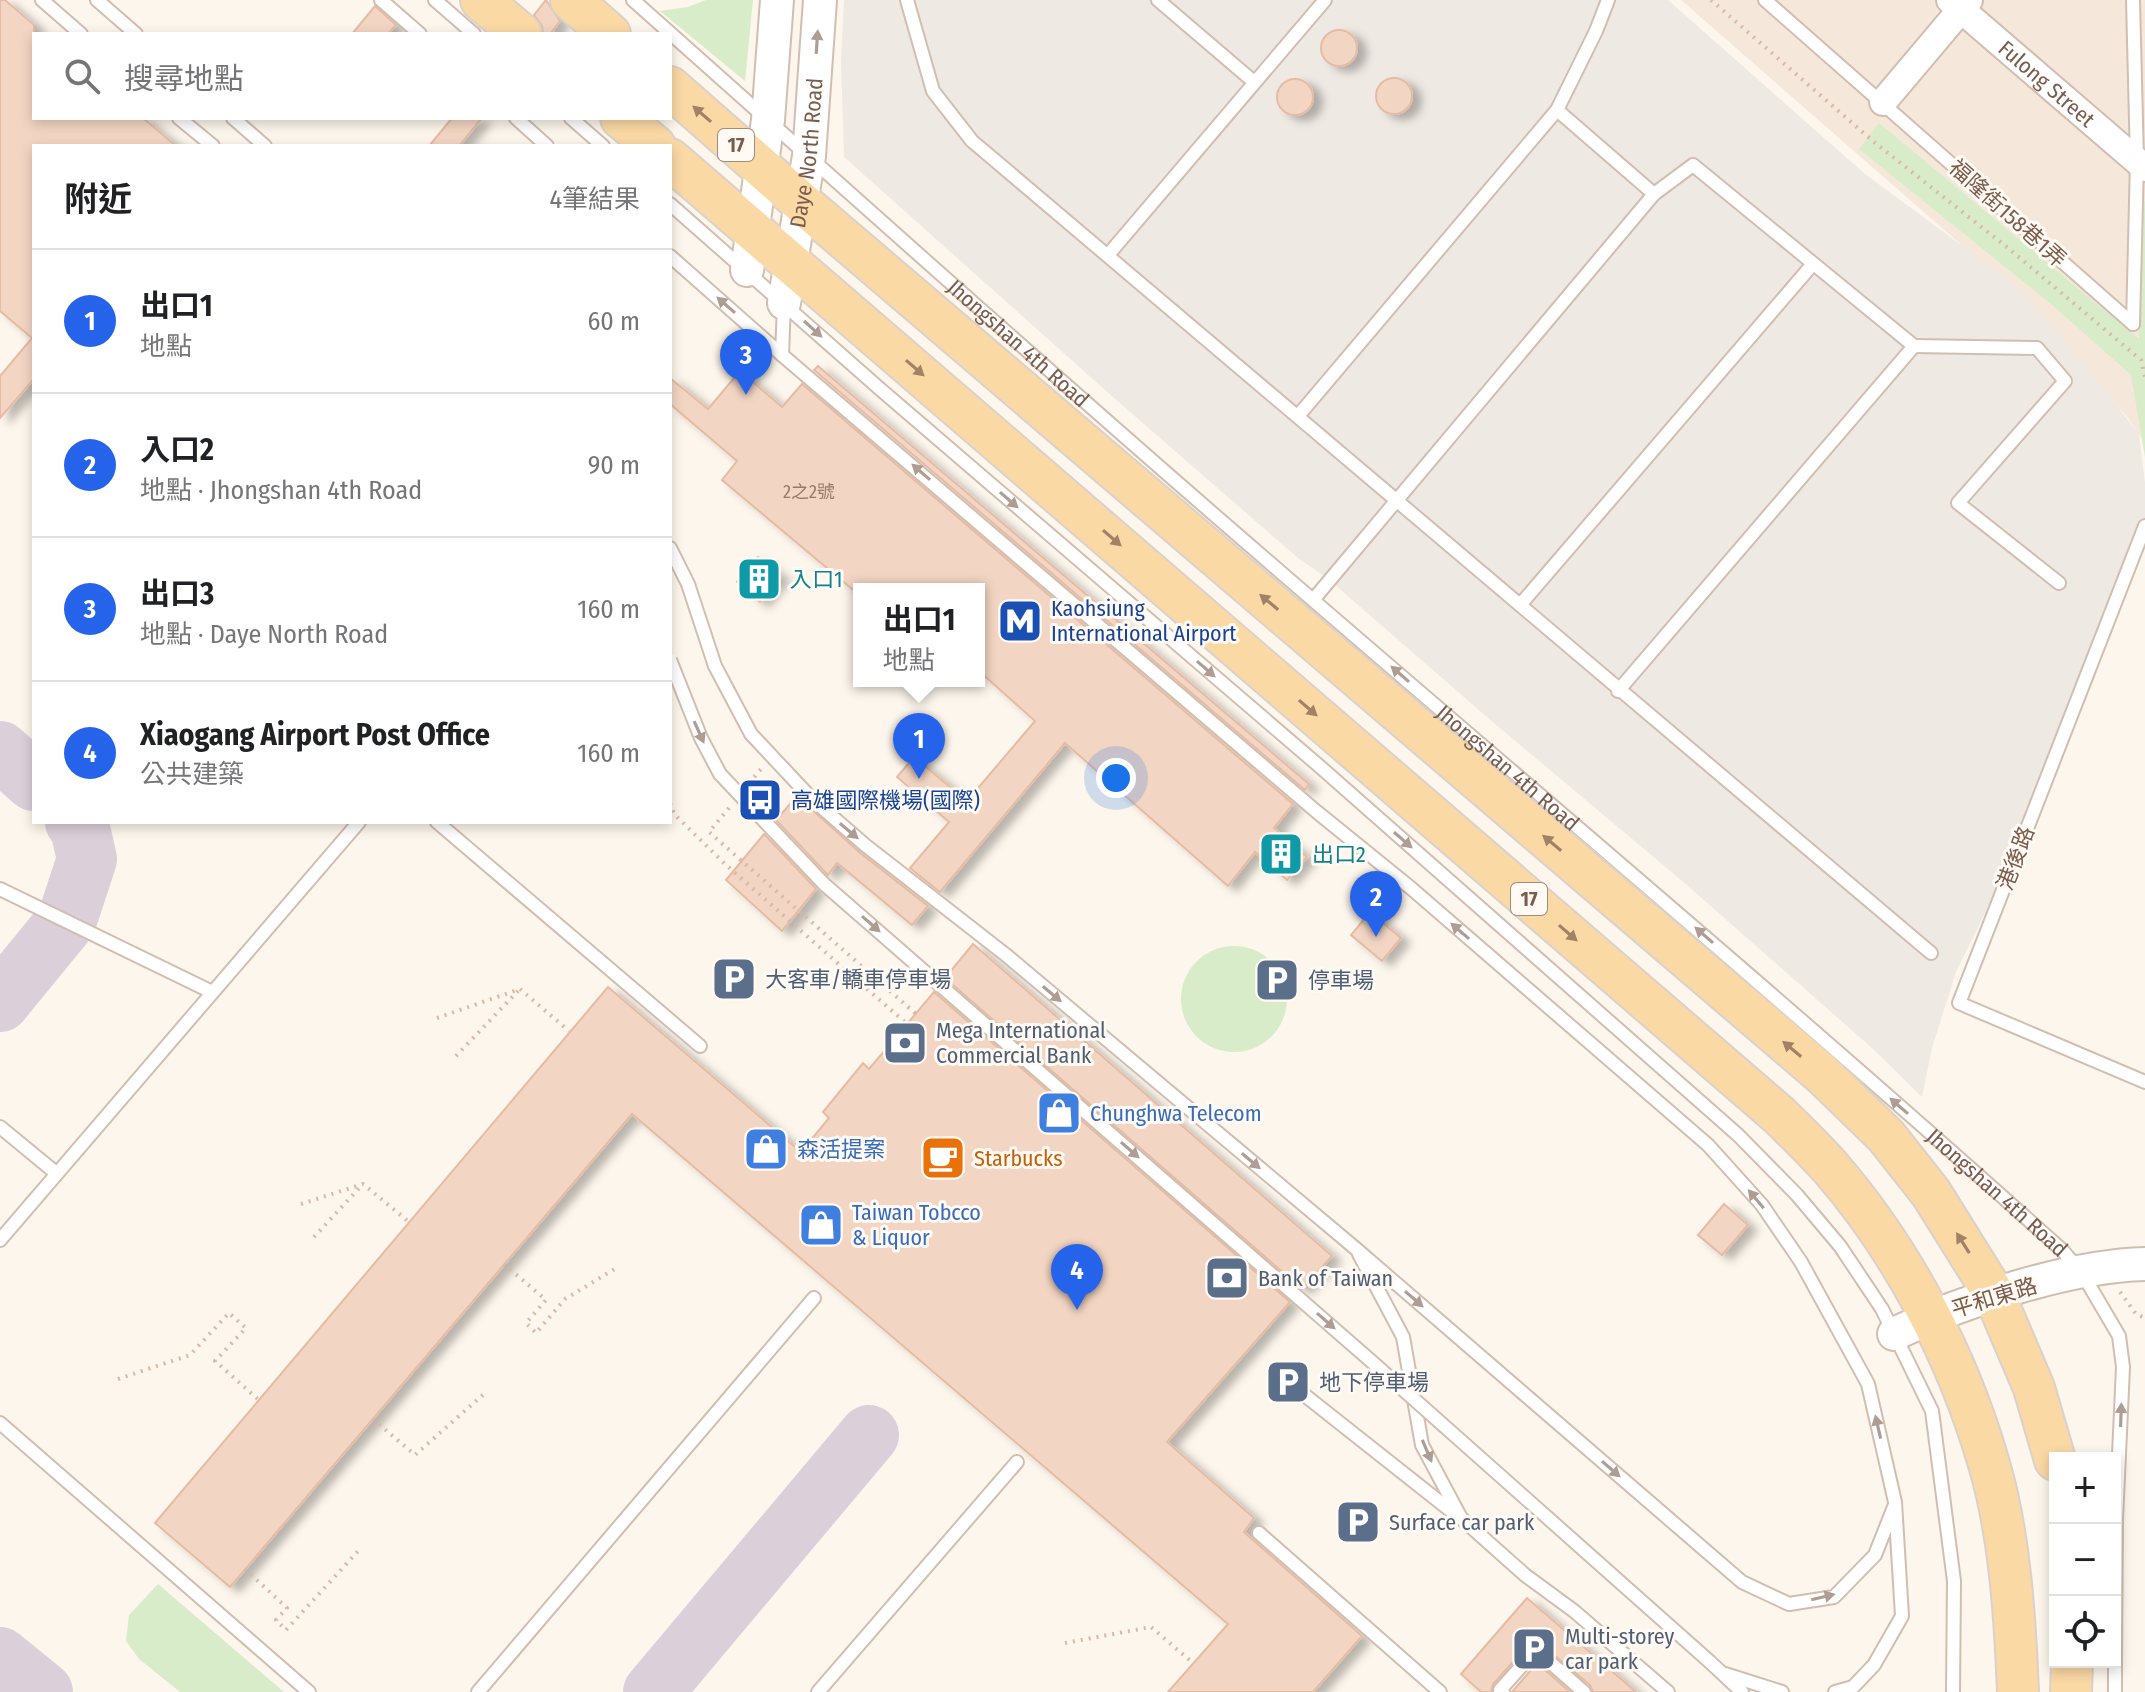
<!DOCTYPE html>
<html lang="zh-TW">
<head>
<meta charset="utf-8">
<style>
	body { margin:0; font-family:"Fira Sans Condensed","Noto Sans TC",sans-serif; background:#f6f6f6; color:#202124 }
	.controls { position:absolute; right:24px; bottom:24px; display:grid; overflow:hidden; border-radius:0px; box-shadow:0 4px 12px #0003 }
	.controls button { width:72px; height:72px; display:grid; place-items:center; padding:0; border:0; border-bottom:2px solid #e0e0e0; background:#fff; color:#202124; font:40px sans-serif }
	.you { position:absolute; left:1116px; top:778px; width:28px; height:28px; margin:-20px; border:6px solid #fff; border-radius:50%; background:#1a73e8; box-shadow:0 0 0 12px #1a73e833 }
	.badge { display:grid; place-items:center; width:52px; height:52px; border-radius:50%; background:#2563eb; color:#fff; font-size:26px; font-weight:700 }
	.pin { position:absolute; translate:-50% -66px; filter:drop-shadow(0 2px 4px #0008) }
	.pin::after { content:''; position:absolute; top:42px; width:28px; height:24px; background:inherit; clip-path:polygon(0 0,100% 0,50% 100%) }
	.popup { position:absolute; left:853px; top:583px; width:132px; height:104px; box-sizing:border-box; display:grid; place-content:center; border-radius:0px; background:#fff; filter:drop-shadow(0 2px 6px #0005); font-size:26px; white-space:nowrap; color:#757577 }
	.popup b { font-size:30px; color:#202124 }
	.popup::after { content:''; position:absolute; left:50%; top:100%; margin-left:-16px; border:16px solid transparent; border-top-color:#fff }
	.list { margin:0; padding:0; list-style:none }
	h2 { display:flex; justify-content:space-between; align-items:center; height:104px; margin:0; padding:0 32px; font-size:34px }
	h2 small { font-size:26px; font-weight:400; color:#757577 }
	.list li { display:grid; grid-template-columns:52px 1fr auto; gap:24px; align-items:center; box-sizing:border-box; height:144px; padding:0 32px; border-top:2px solid #e0e0e0 }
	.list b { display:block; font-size:30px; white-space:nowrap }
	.list p { margin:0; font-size:26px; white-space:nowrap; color:#757577 }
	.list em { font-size:26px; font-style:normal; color:#757577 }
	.icon { flex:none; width:44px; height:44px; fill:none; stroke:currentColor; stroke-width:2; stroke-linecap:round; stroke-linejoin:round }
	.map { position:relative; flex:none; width:2145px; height:1692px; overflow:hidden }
	.search { position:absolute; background:#fff; box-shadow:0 4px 12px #0003; left:32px; top:32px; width:640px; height:88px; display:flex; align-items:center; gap:20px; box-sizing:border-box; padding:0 28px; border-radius:0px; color:#757577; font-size:30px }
	.panel { position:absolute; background:#fff; box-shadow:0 4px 12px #0003; left:32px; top:144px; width:640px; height:680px; border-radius:0px }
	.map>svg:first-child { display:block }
	.residential { fill:#f5e8da }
	.industrial { fill:#efe9e4 }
	.green { fill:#d8ecc9 }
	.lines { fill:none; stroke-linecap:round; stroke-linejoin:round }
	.taxiway { stroke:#dbcfda; stroke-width:60 }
	.building { fill:#f3d5c3; stroke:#e6bba3; stroke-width:2; filter:url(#shadow) }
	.service-casing { stroke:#d1beb0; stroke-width:16 }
	.minor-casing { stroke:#d1beb0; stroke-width:30 }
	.tertiary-casing { stroke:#d1beb0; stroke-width:36 }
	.primary-casing { stroke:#dad1cd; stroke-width:44 }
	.path { stroke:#d9b8a5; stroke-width:4; stroke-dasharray:2 6; stroke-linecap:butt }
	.service { stroke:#fff; stroke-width:12 }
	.minor { stroke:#fff; stroke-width:26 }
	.tertiary { stroke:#fff; stroke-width:32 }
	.primary { stroke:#fbd9a5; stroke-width:40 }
	.service-bridge-casing { stroke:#d1beb0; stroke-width:16; stroke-linecap:butt }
	.service-bridge { stroke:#fff; stroke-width:12 }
	.oneway { fill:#af9d94 }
	.oneway2 { fill:#a18267 }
	.labels { text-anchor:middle; stroke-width:6; stroke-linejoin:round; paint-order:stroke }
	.number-label { font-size:18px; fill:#987a6a }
	.shield { fill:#fffaf3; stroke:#a28b7f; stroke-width:2 }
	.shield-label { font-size:20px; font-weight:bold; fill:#7a5c4d }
	.street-label { font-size:22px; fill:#7a5c4d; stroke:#fffaf3 }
	.culture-label { font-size:22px; fill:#0d838f; stroke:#fffaf3; text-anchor:start }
	.transit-label { font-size:22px; fill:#164399; stroke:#fffaf3; text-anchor:start }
	.service-label { font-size:22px; fill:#4e5e75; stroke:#fffaf3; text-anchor:start }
	.shop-label { font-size:22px; fill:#366cbe; stroke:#fffaf3; text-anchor:start }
	.food-label { font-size:22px; fill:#c56008; stroke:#fffaf3; text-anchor:start }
</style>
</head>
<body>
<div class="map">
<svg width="2145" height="1692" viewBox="0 0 2145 1692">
	<defs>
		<filter id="shadow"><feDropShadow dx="9" dy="5" stdDeviation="4" flood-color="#0004"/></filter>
	</defs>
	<rect width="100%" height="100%" fill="#fdf6ec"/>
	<path class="residential" d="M1681,0H2145V443L2127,417L2013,290Z"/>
	<path class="industrial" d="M844,0H1668L1865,174L2014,284L2062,336L2139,434L2145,483V536L2130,585L2068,709L2018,846L1956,972L1932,1048L1922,1097L1872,1048L1681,880L1488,718L1327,578L1298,558L1114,398L844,157L841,62Z"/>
	<g class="green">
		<path d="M706,0H753L745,81L660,11L688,7Z"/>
		<path d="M1879,123L2139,339V204L2145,201V457L2131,375L2051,304L1859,149Z"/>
		<circle cx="1234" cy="999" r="53"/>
		<path d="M158,1584L284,1692H180L139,1659L126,1641L129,1615Z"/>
	</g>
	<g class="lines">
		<g class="taxiway">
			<path d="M0,751L34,781"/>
			<path d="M0,1002L67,920L87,859L80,828L75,822"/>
			<path d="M0,1657L43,1692"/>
			<path d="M653,1692L869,1435"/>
		</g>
	</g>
	<g class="building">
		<path d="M0,0H5L34,25V118H143L176,146H34V379L0,418V376L32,338L0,311Z"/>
		<path d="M546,0L560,21L550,34H543L542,26L534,15Z"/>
		<path d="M375,6L396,25L388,34H352Z"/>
		<circle cx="1339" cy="48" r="18"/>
		<circle cx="1394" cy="96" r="18"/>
		<circle cx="1295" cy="97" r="18"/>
		<path d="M452,118H482L459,146H429Z"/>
		<path d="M818,366L1309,784L1305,790L814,370Z"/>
		<path d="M740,371L782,407L802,384L1293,804L1274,828L1307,857L1287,880L1255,852L1228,886L1065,743L940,892L910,868L949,822L897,777L914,757L967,801L1035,721L979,671V589H852L722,480L737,461L670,404V378L708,409Z"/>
		<path d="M758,557L781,576L760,602L737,582Z"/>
		<path d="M797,796L859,852L928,906L912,925L837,863L828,875L776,820Z"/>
		<path d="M764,834L816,889L782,931L726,880Z"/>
		<path d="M1370,912L1401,938L1382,961L1351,935Z"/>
		<path d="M973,944L1332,1256L1302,1289L945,978Z"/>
		<path d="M608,987L801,1152L829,1118L823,1112L863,1063L869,1069L934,992L1290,1302L1167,1442L1254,1518L1244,1532L1362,1636L1313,1692H1168L1228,1624L632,1114L230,1587L155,1523Z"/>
		<path d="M1724,1204L1748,1225L1722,1255L1698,1235Z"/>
		<path d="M1527,1598L1636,1692H1593L1590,1685L1537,1641L1529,1644L1493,1684L1491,1692H1481L1461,1674Z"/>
		<path d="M1537,1663L1570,1692H1512Z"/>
	</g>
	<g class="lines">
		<g class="service-casing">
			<g id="service">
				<path d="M42,0L81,34"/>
				<path d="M97,0L136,34"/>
				<path d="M381,0L420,34"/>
				<path d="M435,0L474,34"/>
				<path id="s1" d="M633,0C840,184 1045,369 1255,550C1524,783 1797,1012 2062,1250L2082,1273L2119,1336L2123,1367L2116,1520L2115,1661"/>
				<path d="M907,0L933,91L972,141L1931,953"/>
				<path d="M1158,0L1254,82"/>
				<path d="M1765,0L2133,324"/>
				<path d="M2133,0L2137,161L2133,324"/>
				<path d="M1557,110L1654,194"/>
				<path d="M179,118L213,146"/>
				<path d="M233,118L265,146"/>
				<path d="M516,118L547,146"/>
				<path d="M571,118L603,146"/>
				<path d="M670,204L880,389L1318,765L1738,1135L1797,1195L1840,1246L1882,1309L1932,1411L1954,1581L1953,1692"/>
				<path d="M1108,255L1325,0"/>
				<path d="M670,256L782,355L1317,812L1412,889L1708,1145L1762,1205L1801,1262L1868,1384L1895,1502L1902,1616L1874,1665L1853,1687L1835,1692"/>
				<path d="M1914,346L2037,348L2065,381L1958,503L2059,583"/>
				<path d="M782,355L784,303"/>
				<path d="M1298,416L1557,110L1596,31L1608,0"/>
				<path d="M2145,526L1959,1003L2145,1082"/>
				<path d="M670,548L688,584L715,666L751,734L812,799L865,845L1006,955L1355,1248L1742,1582L1789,1604L1834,1597L1875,1555L1894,1507"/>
				<path d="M1313,600L1654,194L1693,165L1914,346L1618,691"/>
				<path d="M1520,605L1812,265"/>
				<path d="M437,822L700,1046"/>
				<path d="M0,889L212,992"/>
				<path d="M0,1127L56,1173"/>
				<path d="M0,1240L359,822"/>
				<path d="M1359,1254L1403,1337L1422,1445L1461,1518L1525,1575L1574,1611L1668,1692"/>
				<path d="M1288,1382L1455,1514"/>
				<path d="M0,1423L309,1692"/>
				<path d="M1259,1533L1440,1692"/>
				<path d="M1710,1662L1742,1692"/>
				<path d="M1725,1674L1782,1692"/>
				<path d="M478,1692L814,1298"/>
				<path d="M818,1692L1017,1462"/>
				<path d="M1503,1692L1500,1690L1536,1650L1584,1692"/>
				<path d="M2115,1692V1662"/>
			</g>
		</g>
		<g class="minor-casing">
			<g id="minor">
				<path id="s2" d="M1950,0L2145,168"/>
				<path d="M1883,102L1969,0"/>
			</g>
		</g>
		<g class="tertiary-casing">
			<g id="tertiary">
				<path d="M747,270L768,120L777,0"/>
				<path id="s3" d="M784,303L809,156L820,0"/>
				<path d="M1894,1334C1963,1301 2068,1266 2145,1264"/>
			</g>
		</g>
		<g class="primary-casing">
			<g id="primary">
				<path d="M481,0L521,34"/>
				<path d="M571,0L610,34"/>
				<path d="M670,87L802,203L1822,1074L1886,1136L1931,1193L1994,1294L2034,1388L2055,1460"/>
				<path d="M621,118L655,146"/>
				<path d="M670,159L1779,1115C1796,1132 1814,1149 1830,1167C1903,1251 1958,1357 1989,1464C2010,1535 2015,1618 2018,1692"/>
				<path d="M2071,1692L2072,1662"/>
			</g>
		</g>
		<g class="path">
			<path d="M1711,0L1874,142L2008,248L2141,360L2145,377"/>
			<path d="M749,783L762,768"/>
			<path d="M670,803L674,814L726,865L907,1024"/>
			<path d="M729,808L709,832L916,1014"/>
			<path d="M437,1018L520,989L569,1031"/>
			<path d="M456,1056L518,991"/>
			<path d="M301,1204L363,1184L409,1222"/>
			<path d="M314,1237L362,1185"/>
			<path d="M504,1264L546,1300L526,1323L536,1333L565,1299L618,1267"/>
			<path d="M2120,1292L2136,1314L2145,1318"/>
			<path d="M118,1379L190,1355L229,1313L246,1328L215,1361L259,1400"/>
			<path d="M373,1419L415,1455L485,1393"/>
			<path d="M245,1569L287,1608L276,1620L286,1630L360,1549"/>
			<path d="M1065,1643L1151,1627L1193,1663"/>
		</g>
		<use href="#service" class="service"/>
		<use href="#minor" class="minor"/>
		<use href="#tertiary" class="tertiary"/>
		<use href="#primary" class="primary"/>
		<g class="service-bridge-casing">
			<path id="service-bridge" d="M670,660L701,738L720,774L824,884L1371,1361L1710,1662"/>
		</g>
		<use href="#service-bridge" class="service-bridge"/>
	</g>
	<defs><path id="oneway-solid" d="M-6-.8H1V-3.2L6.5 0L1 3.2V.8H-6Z" transform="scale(2)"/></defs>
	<g class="oneway">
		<use href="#oneway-solid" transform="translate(817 42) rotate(-86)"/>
		<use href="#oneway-solid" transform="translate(726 305) rotate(-139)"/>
		<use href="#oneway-solid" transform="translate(813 329) rotate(42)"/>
		<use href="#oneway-solid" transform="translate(921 472) rotate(-139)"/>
		<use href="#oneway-solid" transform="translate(1009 500) rotate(41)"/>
		<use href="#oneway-solid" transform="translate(1206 669) rotate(41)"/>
		<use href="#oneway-solid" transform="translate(1400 674) rotate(-139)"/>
		<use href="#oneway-solid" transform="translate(699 732) rotate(66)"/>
		<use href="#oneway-solid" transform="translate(849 831) rotate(40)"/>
		<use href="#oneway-solid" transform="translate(1403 840) rotate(41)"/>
		<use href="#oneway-solid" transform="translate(871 924) rotate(41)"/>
		<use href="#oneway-solid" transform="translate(1460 931) rotate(-139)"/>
		<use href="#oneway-solid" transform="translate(1704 935) rotate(-139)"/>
		<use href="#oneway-solid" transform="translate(1052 994) rotate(40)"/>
		<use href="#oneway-solid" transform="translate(1899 1106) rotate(-139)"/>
		<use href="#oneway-solid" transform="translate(1130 1150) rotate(41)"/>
		<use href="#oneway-solid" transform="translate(1251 1161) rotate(40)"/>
		<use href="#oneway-solid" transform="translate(1756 1199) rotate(-130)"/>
		<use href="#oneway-solid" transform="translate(1414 1299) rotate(41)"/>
		<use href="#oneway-solid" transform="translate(1326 1321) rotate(41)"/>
		<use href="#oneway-solid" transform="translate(2121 1415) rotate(-88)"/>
		<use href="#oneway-solid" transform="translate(1878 1427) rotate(-103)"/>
		<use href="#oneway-solid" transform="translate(1427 1451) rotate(67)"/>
		<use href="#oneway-solid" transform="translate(1611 1469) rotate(41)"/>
		<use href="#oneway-solid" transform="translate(1823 1597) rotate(-13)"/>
	</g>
	<g class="oneway2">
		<use href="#oneway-solid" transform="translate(702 114) rotate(-139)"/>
		<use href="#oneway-solid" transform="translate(915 368) rotate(41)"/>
		<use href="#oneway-solid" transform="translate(1112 538) rotate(41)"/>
		<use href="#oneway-solid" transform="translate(1269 602) rotate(-140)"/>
		<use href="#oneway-solid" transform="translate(1308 708) rotate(41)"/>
		<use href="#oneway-solid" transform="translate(1552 843) rotate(-140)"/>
		<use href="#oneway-solid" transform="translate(1568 933) rotate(41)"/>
		<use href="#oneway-solid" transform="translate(1792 1049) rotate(-140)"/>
		<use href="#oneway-solid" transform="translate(1963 1243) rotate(-122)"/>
	</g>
	<defs>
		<g id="building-square" transform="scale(2.3)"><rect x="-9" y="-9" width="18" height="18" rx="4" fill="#0f9aa8" stroke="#fffaf3"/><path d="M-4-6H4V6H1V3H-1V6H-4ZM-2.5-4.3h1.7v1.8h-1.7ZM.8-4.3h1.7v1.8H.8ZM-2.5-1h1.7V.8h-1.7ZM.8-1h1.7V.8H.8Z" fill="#fff"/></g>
		<g id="metro-square" transform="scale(2.3)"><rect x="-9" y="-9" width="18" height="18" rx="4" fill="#1a4fb4" stroke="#fffaf3"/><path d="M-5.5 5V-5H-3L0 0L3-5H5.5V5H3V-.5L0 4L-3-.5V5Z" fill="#fff"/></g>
		<g id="bus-square" transform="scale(2.3)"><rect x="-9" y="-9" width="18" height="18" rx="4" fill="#1a4fb4" stroke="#fffaf3"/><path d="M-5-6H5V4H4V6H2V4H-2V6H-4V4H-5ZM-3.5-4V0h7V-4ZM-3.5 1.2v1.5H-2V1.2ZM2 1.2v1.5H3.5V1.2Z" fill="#fff"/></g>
		<g id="parking-square" transform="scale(2.3)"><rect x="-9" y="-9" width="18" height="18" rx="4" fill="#5c6f8a" stroke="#fffaf3"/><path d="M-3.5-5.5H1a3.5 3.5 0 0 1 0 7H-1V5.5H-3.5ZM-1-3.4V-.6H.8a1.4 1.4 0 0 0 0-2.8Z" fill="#fff"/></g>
		<g id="bank-square" transform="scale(2.3)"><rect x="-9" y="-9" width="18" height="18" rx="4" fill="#5c6f8a" stroke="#fffaf3"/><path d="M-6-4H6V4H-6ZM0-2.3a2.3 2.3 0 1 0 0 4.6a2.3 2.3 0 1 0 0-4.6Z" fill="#fff"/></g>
		<g id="shop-square" transform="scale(2.3)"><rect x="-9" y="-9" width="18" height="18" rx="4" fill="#3f7fe0" stroke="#fffaf3"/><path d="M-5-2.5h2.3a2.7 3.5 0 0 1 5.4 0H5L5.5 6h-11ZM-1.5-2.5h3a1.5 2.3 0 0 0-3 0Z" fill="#fff"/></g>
		<g id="cafe-square" transform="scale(2.3)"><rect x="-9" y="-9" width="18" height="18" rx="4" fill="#e8710a" stroke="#fffaf3"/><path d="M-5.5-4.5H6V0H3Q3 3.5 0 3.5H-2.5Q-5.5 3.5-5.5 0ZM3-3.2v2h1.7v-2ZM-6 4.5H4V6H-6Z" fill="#fff"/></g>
	</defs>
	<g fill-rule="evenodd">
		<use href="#building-square" x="759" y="579"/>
		<use href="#metro-square" x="1020" y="621"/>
		<use href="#bus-square" x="760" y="800"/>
		<use href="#building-square" x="1281" y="854"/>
		<use href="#parking-square" x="734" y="979"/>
		<use href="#parking-square" x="1277" y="980"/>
		<use href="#bank-square" x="905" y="1043"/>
		<use href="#shop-square" x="1059" y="1113"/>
		<use href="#shop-square" x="766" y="1149"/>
		<use href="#cafe-square" x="943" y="1158"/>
		<use href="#shop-square" x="821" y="1225"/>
		<use href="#bank-square" x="1227" y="1278"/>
		<use href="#parking-square" x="1288" y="1382"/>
		<use href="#parking-square" x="1358" y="1522"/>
		<use href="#parking-square" x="1534" y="1649"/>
	</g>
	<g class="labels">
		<g class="number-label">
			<text x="809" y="498">2之2號</text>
		</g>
		<g class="shield">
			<rect x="718" y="129" width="36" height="32" rx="6"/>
			<rect x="1511" y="883" width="36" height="32" rx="6"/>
		</g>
		<g class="shield-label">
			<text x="736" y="152">17</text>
			<text x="1529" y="906">17</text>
		</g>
		<g class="street-label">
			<text dy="8" stroke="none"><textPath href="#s2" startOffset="128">Fulong Street</textPath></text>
			<text dy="8" stroke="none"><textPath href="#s3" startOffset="152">Daye North Road</textPath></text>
			<text transform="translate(2008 213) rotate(42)" y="8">福隆街158巷1弄</text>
			<text dy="8" stroke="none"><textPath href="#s1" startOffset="516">Jhongshan 4th Road</textPath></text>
			<text dy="8" stroke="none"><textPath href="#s1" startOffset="1164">Jhongshan 4th Road</textPath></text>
			<text transform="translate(2015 858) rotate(-69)" y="8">港後路</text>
			<text dy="8" stroke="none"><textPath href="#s1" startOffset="1812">Jhongshan 4th Road</textPath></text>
			<text transform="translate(1994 1297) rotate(-17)" y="8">平和東路</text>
		</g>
		<g class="culture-label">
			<text x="790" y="587">入口1</text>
			<text x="1312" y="862">出口2</text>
		</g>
		<g class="transit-label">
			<text x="1051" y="616">Kaohsiung<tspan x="1051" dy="25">International Airport</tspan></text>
			<text x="791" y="808">高雄國際機場(國際)</text>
		</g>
		<g class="service-label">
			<text x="765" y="987">大客車/轎車停車場</text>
			<text x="1308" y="988">停車場</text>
			<text x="936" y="1038">Mega International<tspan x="936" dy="25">Commercial Bank</tspan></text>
			<text x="1258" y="1286">Bank of Taiwan</text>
			<text x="1319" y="1390">地下停車場</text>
			<text x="1389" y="1530">Surface car park</text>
			<text x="1565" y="1644">Multi-storey<tspan x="1565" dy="25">car park</tspan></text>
		</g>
		<g class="shop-label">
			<text x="1090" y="1121">Chunghwa Telecom</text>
			<text x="797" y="1157">森活提案</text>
			<text x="852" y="1220">Taiwan Tobcco<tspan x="852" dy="25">&amp; Liquor</tspan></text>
		</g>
		<g class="food-label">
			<text x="974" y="1166">Starbucks</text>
		</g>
	</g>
</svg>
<div class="controls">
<button>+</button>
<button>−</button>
<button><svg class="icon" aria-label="locate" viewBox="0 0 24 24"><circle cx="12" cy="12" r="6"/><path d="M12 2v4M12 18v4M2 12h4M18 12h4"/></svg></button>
</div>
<div class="you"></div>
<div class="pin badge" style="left:919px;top:779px">1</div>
<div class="popup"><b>出口1</b>地點</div>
<div class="pin badge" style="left:1376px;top:937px">2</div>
<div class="pin badge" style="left:746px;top:395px">3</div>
<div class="pin badge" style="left:1077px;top:1310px">4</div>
<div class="search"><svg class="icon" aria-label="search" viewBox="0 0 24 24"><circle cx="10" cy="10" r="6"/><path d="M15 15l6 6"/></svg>搜尋地點</div>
<section class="panel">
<h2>附近<small>4筆結果</small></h2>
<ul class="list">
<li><span class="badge">1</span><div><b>出口1</b><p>地點</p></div><em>60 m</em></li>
<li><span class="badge">2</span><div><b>入口2</b><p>地點 · Jhongshan 4th Road</p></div><em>90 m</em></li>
<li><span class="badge">3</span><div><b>出口3</b><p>地點 · Daye North Road</p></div><em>160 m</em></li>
<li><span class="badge">4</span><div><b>Xiaogang Airport Post Office</b><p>公共建築</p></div><em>160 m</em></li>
</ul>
</section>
</div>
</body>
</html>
